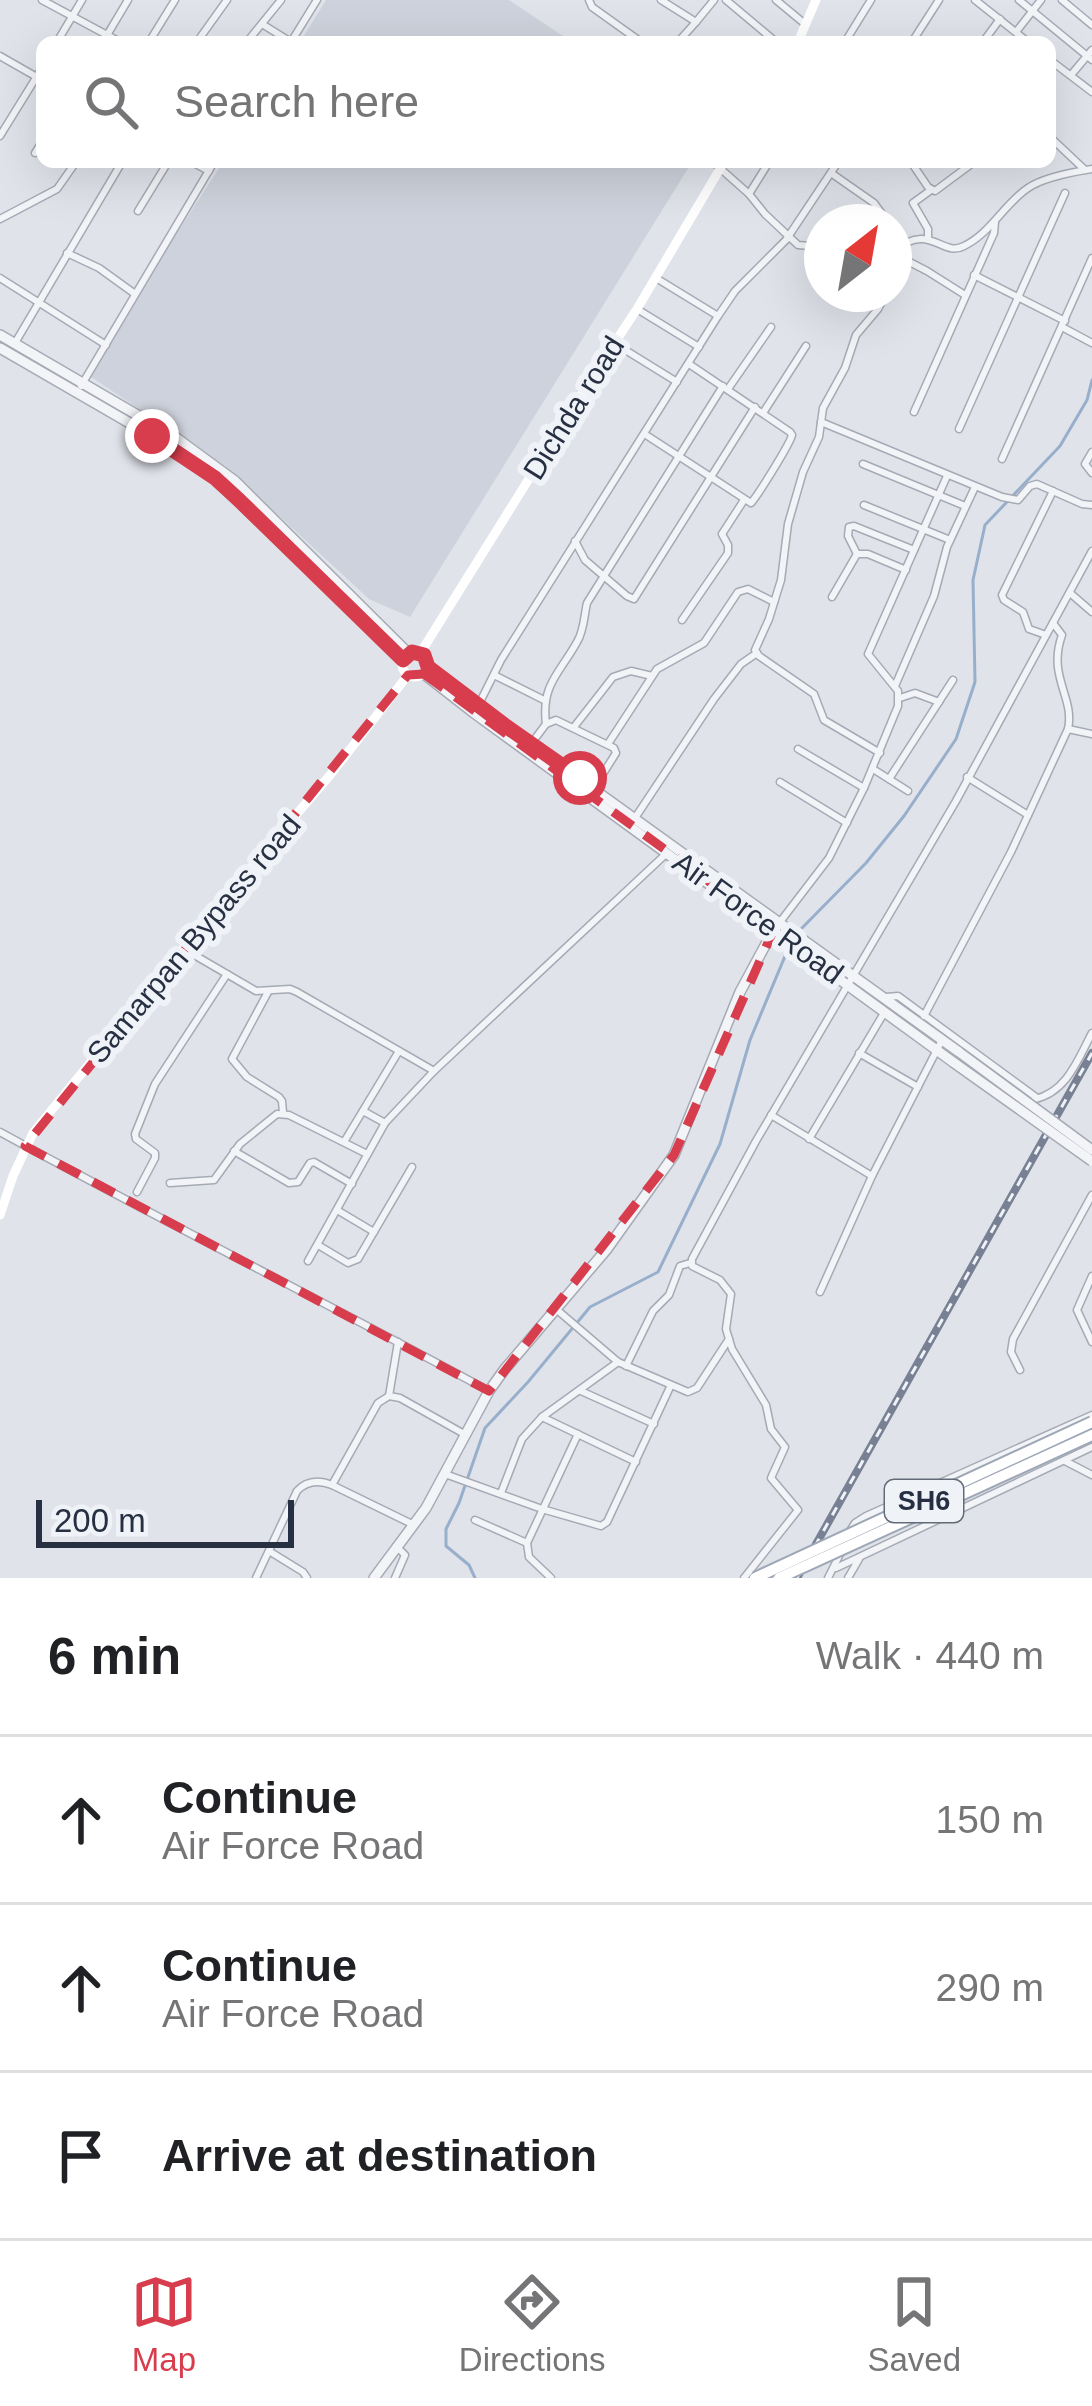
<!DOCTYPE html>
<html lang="en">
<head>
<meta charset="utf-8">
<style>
	body { margin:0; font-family:Helvetica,sans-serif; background:#f6f6f6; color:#202124 }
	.compass { position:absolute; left:804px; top:204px; width:108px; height:108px; border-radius:50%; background:#fff; box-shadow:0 12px 48px #0002; rotate:31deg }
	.scale { position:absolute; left:36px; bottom:30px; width:258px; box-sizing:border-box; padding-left:12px; border:6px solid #273042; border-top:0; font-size:33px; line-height:42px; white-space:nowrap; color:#273042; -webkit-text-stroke:9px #eff2f7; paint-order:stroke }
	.stop { position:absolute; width:36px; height:36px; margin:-27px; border:9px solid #d73d4d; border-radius:50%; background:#fff }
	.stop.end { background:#d73d4d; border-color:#fff; box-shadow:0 3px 12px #0008 }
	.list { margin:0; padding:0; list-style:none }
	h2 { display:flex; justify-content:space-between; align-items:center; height:156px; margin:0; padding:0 48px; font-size:51px }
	h2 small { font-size:39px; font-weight:400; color:#757577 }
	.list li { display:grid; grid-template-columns:78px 1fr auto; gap:36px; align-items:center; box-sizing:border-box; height:168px; padding:0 48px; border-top:3px solid #e0e0e0 }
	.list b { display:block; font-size:45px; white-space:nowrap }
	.list p { margin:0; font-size:39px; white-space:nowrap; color:#757577 }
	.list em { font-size:39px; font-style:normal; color:#757577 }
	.icon { flex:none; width:66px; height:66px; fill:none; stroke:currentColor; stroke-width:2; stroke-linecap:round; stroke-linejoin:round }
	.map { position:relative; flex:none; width:1092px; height:1578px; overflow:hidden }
	.search { position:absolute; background:#fff; box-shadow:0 12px 48px #0002; left:36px; right:36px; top:36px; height:132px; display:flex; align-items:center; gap:30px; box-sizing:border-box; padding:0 42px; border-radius:18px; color:#757577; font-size:45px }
	.sheet { height:660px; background:#fff }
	nav { display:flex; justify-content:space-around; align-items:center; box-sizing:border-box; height:168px; border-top:3px solid #e0e0e0; background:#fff; font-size:33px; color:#757577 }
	nav a { display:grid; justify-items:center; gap:6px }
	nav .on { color:#d73d4d }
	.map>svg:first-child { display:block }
	.built { fill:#ced2dc }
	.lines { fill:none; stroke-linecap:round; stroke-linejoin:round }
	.stream { stroke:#98afcc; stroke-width:3 }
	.minor-casing { stroke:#a5aab4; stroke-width:9 }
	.tertiary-casing { stroke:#a5aab4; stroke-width:12 }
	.minor { stroke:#f3f4f8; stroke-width:6 }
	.tertiary { stroke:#f3f4f8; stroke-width:9 }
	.secondary { stroke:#fff; stroke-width:9 }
	.rail-casing { stroke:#788194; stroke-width:8 }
	.rail { stroke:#eff2f7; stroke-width:3; stroke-dasharray:9; stroke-linecap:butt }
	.tertiary-bridge-casing { stroke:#a5aab4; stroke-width:12; stroke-linecap:butt }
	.primary-bridge-casing { stroke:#9ea7b6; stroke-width:14; stroke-linecap:butt }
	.tertiary-bridge { stroke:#f3f4f8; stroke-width:9 }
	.primary-bridge { stroke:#fff; stroke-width:10 }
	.route { stroke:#d73d4d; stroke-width:15 }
	.marked { fill:none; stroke:#d73d4d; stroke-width:9; stroke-dasharray:24 15; stroke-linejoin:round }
	.labels { text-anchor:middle; stroke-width:12; stroke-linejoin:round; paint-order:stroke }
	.shield { fill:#eff2f7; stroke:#636a78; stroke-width:3 }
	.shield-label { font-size:27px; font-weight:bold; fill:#273042 }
	.street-label { font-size:30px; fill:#273042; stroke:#eff2f7 }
</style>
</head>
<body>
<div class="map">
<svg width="1092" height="1578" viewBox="0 0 1092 1578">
	<rect width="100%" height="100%" fill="#e0e3ea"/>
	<g class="built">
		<path d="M326,0H509L572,42H300Z"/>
		<path d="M223,162H692L410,617L369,599L225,466L91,377L175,236Z"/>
	</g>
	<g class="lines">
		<g class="stream">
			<path d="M802,928L866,863L904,816L956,739L975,682L973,580L985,525L1060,446L1087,400L1092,380"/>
			<path d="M475,1578L469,1565L446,1546V1529L459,1503L485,1428L528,1382L590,1307L658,1272L720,1144L750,1040L788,949"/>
		</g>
		<g class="minor-casing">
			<g id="minor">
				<path d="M42,0L120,42"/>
				<path d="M589,0L592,7L641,42"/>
				<path d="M661,0L696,22L714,0"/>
				<path d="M726,0L776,42"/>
				<path d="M776,0L805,24"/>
				<path d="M975,0L1028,42"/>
				<path d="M1019,0L1092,60"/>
				<path d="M1062,0L1092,25"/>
				<path d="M262,24L291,42L317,0"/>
				<path d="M1016,32L1041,0"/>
				<path d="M57,42L82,0"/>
				<path d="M103,42L128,0"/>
				<path d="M149,42L175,0"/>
				<path d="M197,42L227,0"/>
				<path d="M247,42L281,0"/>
				<path d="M678,42L696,22"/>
				<path d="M845,42L871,0"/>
				<path d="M912,42L939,0"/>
				<path d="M983,42L1000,19"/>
				<path d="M0,56L42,80"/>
				<path d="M1050,60L1092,92"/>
				<path d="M1071,75L1092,50"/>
				<path d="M0,136L42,68"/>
				<path d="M1050,137L1085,170"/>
				<path d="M35,153L42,142"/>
				<path d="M192,162L209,171"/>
				<path d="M713,162L749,194L765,214L798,245L822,247"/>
				<path d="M911,162L928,187L935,191L974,162"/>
				<path d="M831,173L874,203L882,214L875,222"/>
				<path d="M749,194L769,162"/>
				<path d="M138,211L168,162"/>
				<path d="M0,219L57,189L76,162"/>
				<path d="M928,238V229L913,203L931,190"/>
				<path d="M808,247L822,260"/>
				<path d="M894,251C930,221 942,258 964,246C991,233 1004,204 1028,188C1044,177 1073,172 1092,169"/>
				<path d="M67,253L99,268L135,294"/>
				<path d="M894,254L927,271L965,295"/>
				<path d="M974,275L1065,321"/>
				<path d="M0,278L106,345"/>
				<path d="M656,278L718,316"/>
				<path d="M637,309L699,347"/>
				<path d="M1062,327L1092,343"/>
				<path d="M15,343L122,162"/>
				<path d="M614,343L677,382"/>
				<path d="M81,386L214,162"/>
				<path d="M728,389L771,327"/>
				<path d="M914,412L994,233L995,222"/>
				<path d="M763,413L806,346"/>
				<path d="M821,422L1002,497L1018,500L1030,486L1037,484L1082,504L1092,505"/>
				<path d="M959,429L1065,193"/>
				<path d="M646,435L751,503C758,495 790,444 792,435L790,432L689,364"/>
				<path d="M1092,452L1085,464L1092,473"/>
				<path d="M1002,459L1092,258"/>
				<path d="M863,464L965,506"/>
				<path d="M864,505L950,540"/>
				<path d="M575,541L585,560L627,596L634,599L755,407"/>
				<path d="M857,554L848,536L849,527L854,526L914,550"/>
				<path d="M1070,593L1092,612"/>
				<path d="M832,597L857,554H868L906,570"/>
				<path d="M682,620L728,553V545L722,534L744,500"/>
				<path d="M1046,635L1029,629L1023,612L1004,600L1002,595L1053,491"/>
				<path d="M494,675L544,700"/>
				<path d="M895,686L934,596L947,547L975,487"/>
				<path d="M900,698L915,693L939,702"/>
				<path d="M478,706L501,660L718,316L735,291L786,240L838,162"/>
				<path d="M546,724C541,684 560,673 577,642C584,631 584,616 587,603L723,386"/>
				<path d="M574,727L613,677L631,671L652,676"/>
				<path d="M1068,729L1092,734"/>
				<path d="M531,744L546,724L556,720L614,748L616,753L594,788"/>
				<path d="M608,744L657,669L704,643L738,592L748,589L774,602"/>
				<path d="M798,749L864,788"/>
				<path d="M880,753L824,720L814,694L759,656L755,650L769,619L781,580L788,524L803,472L819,437L823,408L845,368L856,335L878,309L886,294"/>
				<path d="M873,769L908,791"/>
				<path d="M967,777L1028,815"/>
				<path d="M889,779L953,680"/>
				<path d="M780,782L847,823"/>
				<path d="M635,818L714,699L741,664L757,653"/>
				<path d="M780,922L829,858L864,788L898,706V691L868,654L947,476"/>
				<path d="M184,949L256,991L290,989L297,992L434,1071"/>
				<path d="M268,992L232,1059L247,1077L279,1097L282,1101L283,1113"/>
				<path d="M886,997L898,996L1037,1098"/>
				<path d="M924,1016L1011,852L1068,729C1075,697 1047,677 1062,635L1053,623"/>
				<path d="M859,1053L918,1087"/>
				<path d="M1035,1099C1067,1092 1078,1059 1092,1033"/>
				<path d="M363,1111L385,1123"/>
				<path d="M771,1115L872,1176"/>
				<path d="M0,1132C162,1221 327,1303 489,1391"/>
				<path d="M809,1139L884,1013"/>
				<path d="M344,1142L399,1051"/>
				<path d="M234,1151L289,1183L298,1182L310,1163L314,1162L352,1184"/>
				<path d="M170,1183L214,1180L240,1144L277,1114L289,1115L367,1154"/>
				<path d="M137,1192L155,1158V1153L136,1139L135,1134L155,1084L227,974"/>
				<path d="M337,1210L374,1232"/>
				<path d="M318,1245L348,1263L358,1259L412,1167"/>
				<path d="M308,1261L385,1123L434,1071L667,853"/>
				<path d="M1092,1276L1077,1310L1092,1342"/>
				<path d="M820,1292L872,1176L942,1040"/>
				<path d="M556,1309L618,1362L688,1392L697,1388L729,1339"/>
				<path d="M626,1366L653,1311L669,1295L680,1266L690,1263"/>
				<path d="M1020,1370L1011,1352L1013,1339L1092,1195"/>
				<path d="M581,1391L654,1424"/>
				<path d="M389,1396L398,1342"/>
				<path d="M542,1417L636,1462"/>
				<path d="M1065,1461L1092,1475"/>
				<path d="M445,1474L542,1509L601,1526L607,1522L671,1385"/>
				<path d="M332,1485L378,1403L389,1396L400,1398L466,1435"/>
				<path d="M501,1493L522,1439L542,1417L618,1362"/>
				<path d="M475,1520L527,1543"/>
				<path d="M850,1531L855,1523L866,1516L1092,1415"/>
				<path d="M269,1551L303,1572L307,1578"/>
				<path d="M836,1568L1092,1447"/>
				<path d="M256,1578L297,1491C307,1480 319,1480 332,1485L412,1524"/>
				<path d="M395,1578L405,1555L396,1546"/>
				<path d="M551,1578L529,1557L527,1543L578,1434"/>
				<path d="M744,1578L798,1510L771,1478L785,1447L771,1429L766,1405L732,1349L726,1329L731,1294L720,1280L692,1266V1259L756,1141L956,801L1092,551"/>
				<path d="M828,1578L840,1554"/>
				<path d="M848,1578L859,1559"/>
			</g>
		</g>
		<g class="tertiary-casing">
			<g id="tertiary">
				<path d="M0,335L175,437L235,481L408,653"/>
				<path d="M0,348L152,436L215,479L403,660"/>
				<path d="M428,667L507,727L959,1052"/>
				<path d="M424,674L474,713L953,1062"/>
				<path d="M374,1578L426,1508L489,1391L504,1370L607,1249L674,1155L740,992L774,929"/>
			</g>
		</g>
		<use href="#minor" class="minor"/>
		<use href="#tertiary" class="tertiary"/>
		<g class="secondary">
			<path d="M798,42L816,0"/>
			<circle cx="415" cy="664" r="13"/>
			<path d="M421,652L598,368L637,309L724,162"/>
			<path d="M0,1215L13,1176L33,1133L212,913L331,774L408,675"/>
		</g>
		<g class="rail-casing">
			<path id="rail" d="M797,1578L1092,1053"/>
		</g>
		<use href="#rail" class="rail"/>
		<g class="tertiary-bridge-casing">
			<g id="tertiary-bridge">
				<path d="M959,1052L1092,1150"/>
				<path d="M953,1062L1092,1161"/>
			</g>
		</g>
		<g class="primary-bridge-casing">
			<g id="primary-bridge">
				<path d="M755,1578L1092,1422"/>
				<path d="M779,1578L1092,1435"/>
			</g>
		</g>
		<use href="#tertiary-bridge" class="tertiary-bridge"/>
		<use href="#primary-bridge" class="primary-bridge"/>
	</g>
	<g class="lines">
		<path class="route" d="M152,436L215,478L239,500L403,660L412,652L424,655L428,667L507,727L580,778"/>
	</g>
	<path class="marked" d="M424,674L774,929L674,1155L489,1391L25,1146L408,675Z"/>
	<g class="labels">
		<rect class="shield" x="885" y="1480" width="78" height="42" rx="9"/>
		<g class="shield-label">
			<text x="924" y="1510">SH6</text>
		</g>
		<g class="street-label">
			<text transform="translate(574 408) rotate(-58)" y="10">Dichda road</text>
			<text transform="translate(758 918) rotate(36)" y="10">Air Force Road</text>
			<text transform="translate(194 939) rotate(-50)" y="10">Samarpan Bypass road</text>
		</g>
	</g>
</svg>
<svg class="compass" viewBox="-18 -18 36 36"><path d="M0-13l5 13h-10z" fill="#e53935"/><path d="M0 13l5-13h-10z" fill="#757577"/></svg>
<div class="scale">200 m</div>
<div class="stop" style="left:580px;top:778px"></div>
<div class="stop end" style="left:152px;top:436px"></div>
<div class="search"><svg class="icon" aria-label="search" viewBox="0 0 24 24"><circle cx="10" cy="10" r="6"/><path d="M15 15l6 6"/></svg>Search here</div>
</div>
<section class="sheet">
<h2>6 min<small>Walk · 440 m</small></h2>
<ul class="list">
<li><svg class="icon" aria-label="ahead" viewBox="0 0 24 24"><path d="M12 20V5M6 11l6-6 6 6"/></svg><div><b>Continue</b><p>Air Force Road</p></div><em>150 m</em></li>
<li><svg class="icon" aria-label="ahead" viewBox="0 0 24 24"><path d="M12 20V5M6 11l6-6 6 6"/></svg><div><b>Continue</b><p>Air Force Road</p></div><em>290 m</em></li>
<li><svg class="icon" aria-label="arrive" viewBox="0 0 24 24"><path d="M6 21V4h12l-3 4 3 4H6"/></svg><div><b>Arrive at destination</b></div></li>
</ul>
</section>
<nav>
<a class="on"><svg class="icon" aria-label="map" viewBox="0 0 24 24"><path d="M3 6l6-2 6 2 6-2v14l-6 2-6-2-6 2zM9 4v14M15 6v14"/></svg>Map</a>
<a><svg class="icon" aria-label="directions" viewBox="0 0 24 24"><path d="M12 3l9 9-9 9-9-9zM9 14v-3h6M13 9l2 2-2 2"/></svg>Directions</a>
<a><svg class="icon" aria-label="saved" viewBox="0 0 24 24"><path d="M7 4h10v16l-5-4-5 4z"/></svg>Saved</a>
</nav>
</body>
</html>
